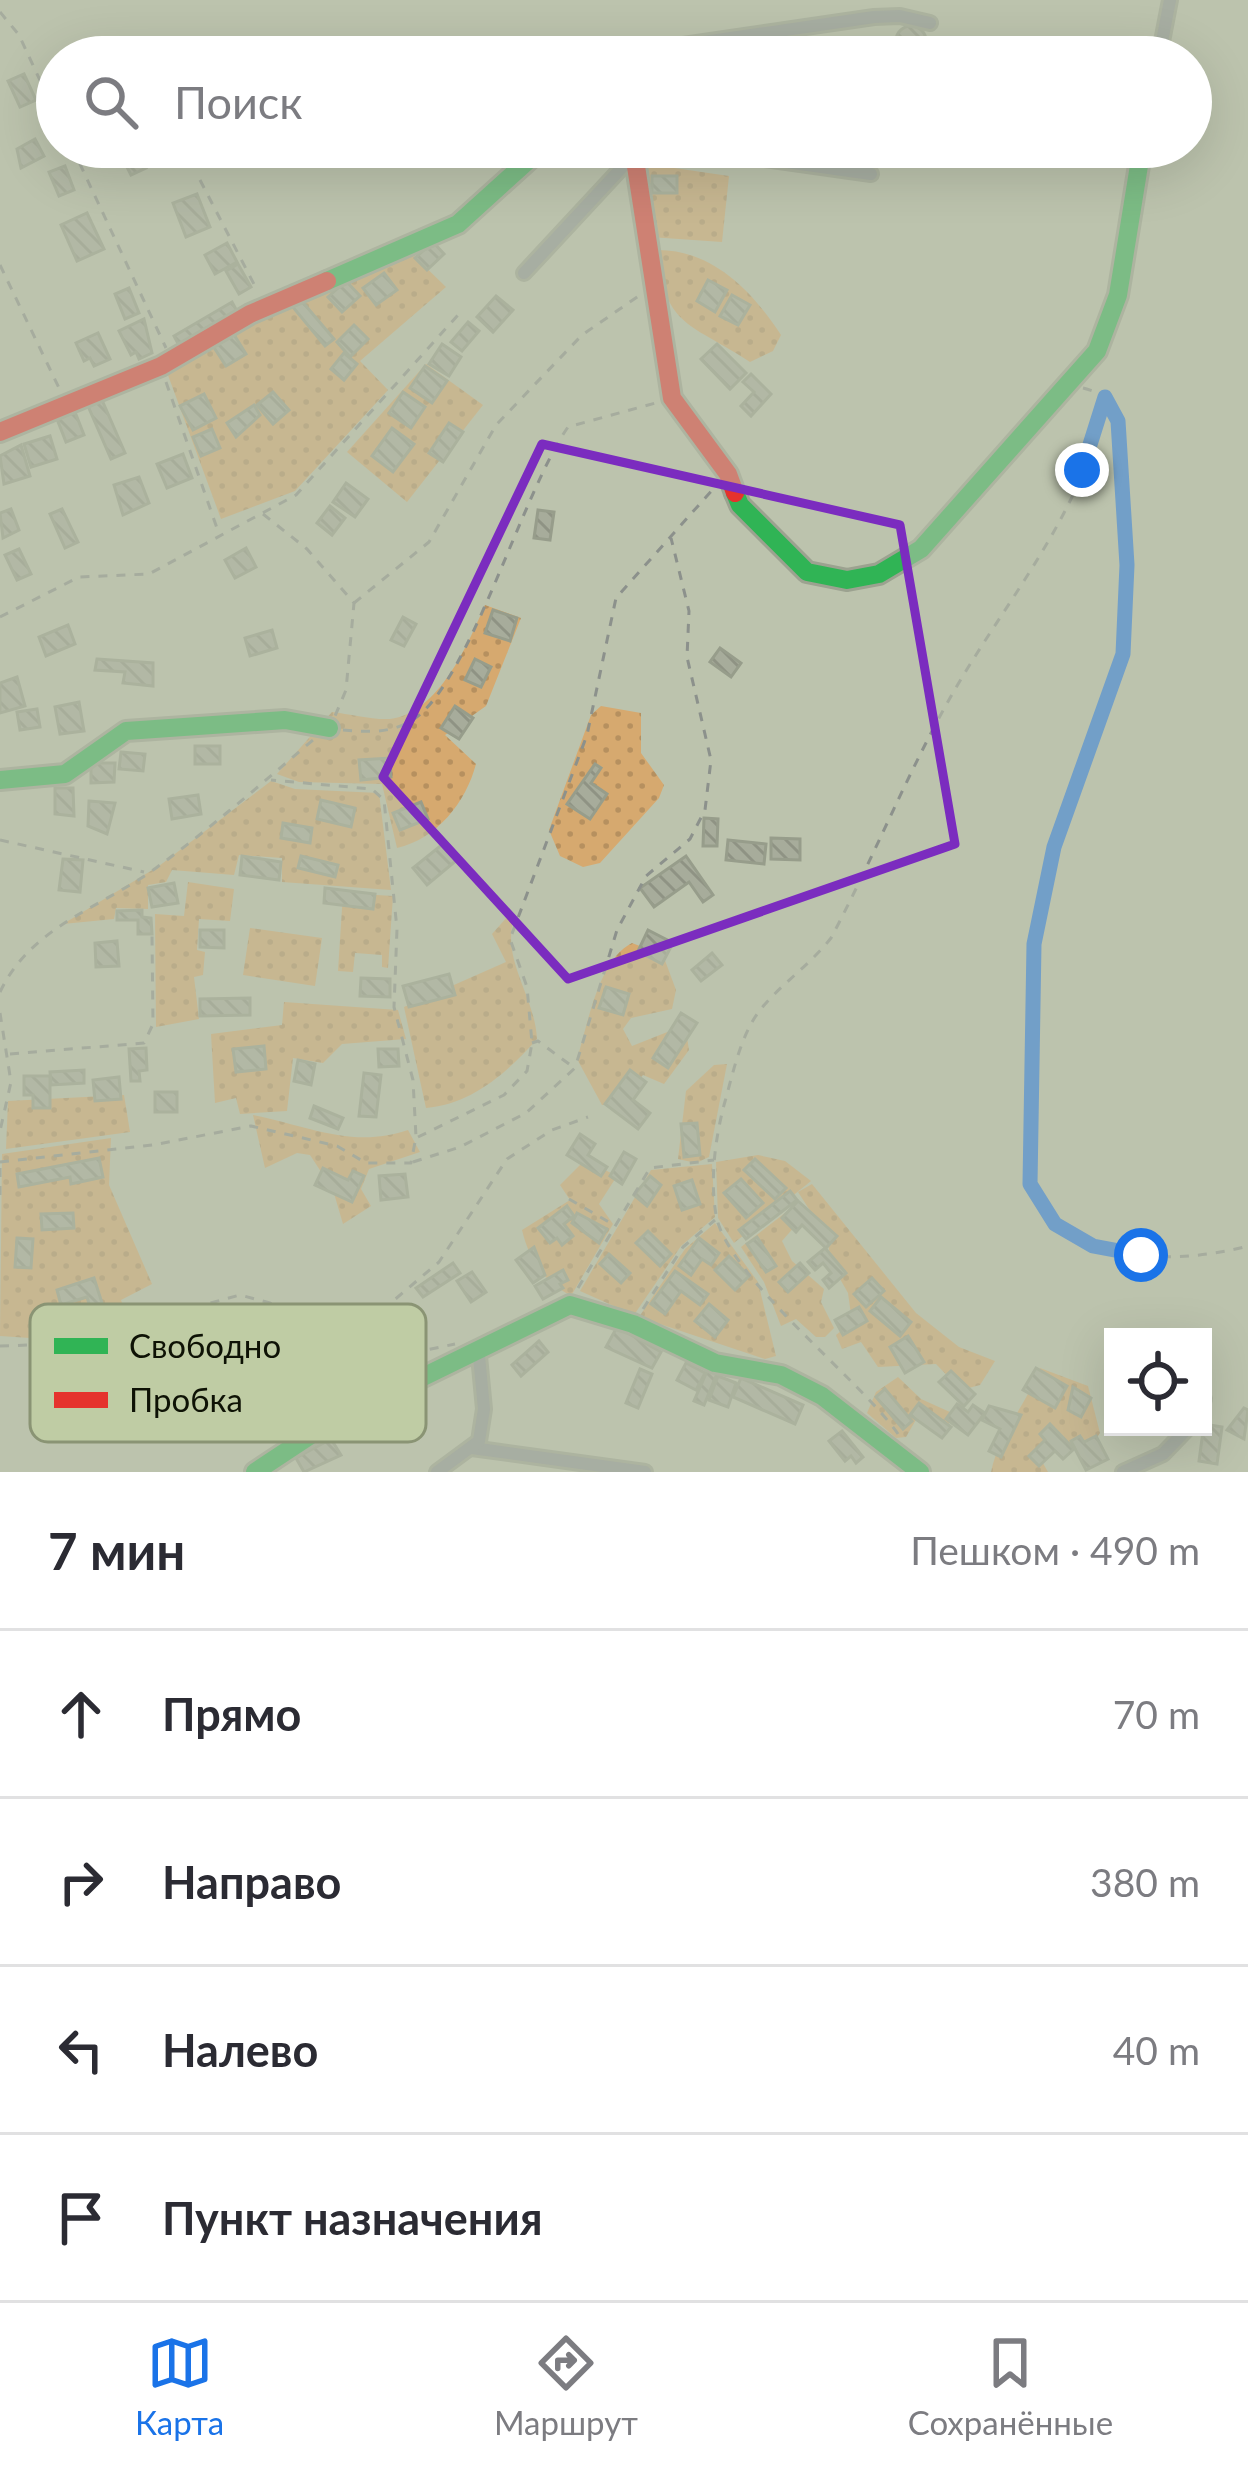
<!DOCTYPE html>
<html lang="ru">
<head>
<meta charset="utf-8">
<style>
	body { margin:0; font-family:Lato,sans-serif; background:#f2f2f3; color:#2b2b33 }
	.controls { position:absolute; right:36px; bottom:36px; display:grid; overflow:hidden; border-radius:0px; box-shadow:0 12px 48px #0002 }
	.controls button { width:108px; height:108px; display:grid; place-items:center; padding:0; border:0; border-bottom:3px solid #e1e1e2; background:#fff; color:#2b2b33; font:60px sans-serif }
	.stop { position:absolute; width:36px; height:36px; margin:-27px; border:9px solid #1a73e8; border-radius:50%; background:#fff }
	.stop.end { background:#1a73e8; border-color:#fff; box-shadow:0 3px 12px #0008 }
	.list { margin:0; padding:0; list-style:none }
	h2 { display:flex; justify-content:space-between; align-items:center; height:156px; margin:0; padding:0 48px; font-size:51px }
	h2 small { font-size:39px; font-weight:400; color:#7c7c81 }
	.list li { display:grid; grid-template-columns:78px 1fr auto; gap:36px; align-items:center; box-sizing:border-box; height:168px; padding:0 48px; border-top:3px solid #e1e1e2 }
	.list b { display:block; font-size:45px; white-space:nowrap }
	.list em { font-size:39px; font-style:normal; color:#7c7c81 }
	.icon { flex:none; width:66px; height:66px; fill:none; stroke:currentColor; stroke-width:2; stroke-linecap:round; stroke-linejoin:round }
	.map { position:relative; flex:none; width:1248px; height:1472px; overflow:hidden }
	.search { position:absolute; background:#fff; box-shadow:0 12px 48px #0002; left:36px; right:36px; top:36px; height:132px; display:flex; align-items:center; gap:30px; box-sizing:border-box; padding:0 42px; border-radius:66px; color:#7c7c81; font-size:45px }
	.sheet { height:828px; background:#fff }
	nav { display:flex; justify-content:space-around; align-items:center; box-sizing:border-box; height:168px; border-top:3px solid #e1e1e2; background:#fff; font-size:33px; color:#7c7c81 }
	nav a { display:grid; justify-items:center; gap:6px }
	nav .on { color:#1a73e8 }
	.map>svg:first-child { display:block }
	.park { fill:url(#park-dots) }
	.building { fill:url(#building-back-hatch); stroke:#979d8b; stroke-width:3 }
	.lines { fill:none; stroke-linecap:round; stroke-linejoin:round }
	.street-casing { stroke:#9ca290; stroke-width:18 }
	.fast-casing { stroke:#9ca290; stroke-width:24 }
	.jam-casing { stroke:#9ca290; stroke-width:24 }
	.path { stroke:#8c918c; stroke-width:3; stroke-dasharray:9 9; stroke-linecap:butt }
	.street { stroke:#8f9494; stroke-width:12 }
	.fast { stroke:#30b455; stroke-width:18 }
	.jam { stroke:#e5322d; stroke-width:18 }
	.route { stroke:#1a73e8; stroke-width:15 }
	.marked { fill:none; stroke:#7b2cbf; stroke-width:9; stroke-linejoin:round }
	.key { fill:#bfcca4; stroke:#8a9474; stroke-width:3 }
	.key-label { font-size:33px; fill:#0e1205 }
</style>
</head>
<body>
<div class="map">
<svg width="1248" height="1472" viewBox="0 0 1248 1472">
	<defs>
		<pattern id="park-dots" width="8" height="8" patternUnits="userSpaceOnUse" patternTransform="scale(3)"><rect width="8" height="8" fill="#d6a96f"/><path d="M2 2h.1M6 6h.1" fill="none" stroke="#b6905f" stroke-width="1.8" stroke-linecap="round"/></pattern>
		<pattern id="building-back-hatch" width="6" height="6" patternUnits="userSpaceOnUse" patternTransform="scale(3)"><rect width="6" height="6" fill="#a7ac9b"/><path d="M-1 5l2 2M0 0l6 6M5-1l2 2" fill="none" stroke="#8f9384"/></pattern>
	</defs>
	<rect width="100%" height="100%" fill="#bcc3ad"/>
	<g class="park">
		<path d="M647,164L729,176L722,242L650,237Z"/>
		<path d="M407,249L446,287L360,361L388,390L295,491L221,519L165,367L264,312Z"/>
		<path d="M658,250C713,250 753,292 781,335L773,351L750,362C692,323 663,328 658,250Z"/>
		<path d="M426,364L483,405L407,502L347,452Z"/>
		<path d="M485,605L521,618L486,706L445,735L476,764C466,802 437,839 397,848L382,784L299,782L277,774L332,712C350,714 372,720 390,719C439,713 468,644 485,605Z"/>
		<path d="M601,706L641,713V753L664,785L659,798L600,863L583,867L560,856L549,830L591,715Z"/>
		<path d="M271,781L295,789L379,793L391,890L282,882V858L239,855L234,875L172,870L166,882L148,885V909L116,908L114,919L63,924L159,866Z"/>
		<path d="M188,882L234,889L230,921L199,919L197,950L205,952L203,975L194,977L199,1019L156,1027L155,914L184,916Z"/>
		<path d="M343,893L393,896L388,968L382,967V955L355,953L353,972L338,971Z"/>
		<path d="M508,916L514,918C501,960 535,996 537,1039C507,1073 472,1104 426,1108L404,1007L506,962L492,934Z"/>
		<path d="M250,928L322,938L315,986L243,975Z"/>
		<path d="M632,943L663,955L676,990L672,1009L631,1018L623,1029L632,1046L685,1025L689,1050L664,1084L643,1075L618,1105H602L577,1059C588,1024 598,960 632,943Z"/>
		<path d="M284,1002L398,1010L406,1039L342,1044L323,1063L293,1058L287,1111L240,1114L236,1098L215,1103L211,1034L282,1025Z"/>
		<path d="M727,1064L709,1157L696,1163L678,1159L686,1091L714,1065Z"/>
		<path d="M124,1095L130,1132L6,1149L8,1101Z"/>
		<path d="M253,1115C308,1126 354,1149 408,1130L420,1152L369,1169L361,1189L371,1206L343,1224L333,1190L310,1155L297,1153L265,1168Z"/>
		<path d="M111,1138L109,1185L152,1284L121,1300L129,1323L60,1340L0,1336L2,1154Z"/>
		<path d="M758,1155L785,1161L811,1181L734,1243L718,1218L716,1162Z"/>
		<path d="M585,1160L617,1176L599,1204L613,1224L571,1296C543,1280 530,1262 522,1230L570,1200L560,1185Z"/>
		<path d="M712,1164L715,1217L681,1246L634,1315L580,1291L651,1170Z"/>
		<path d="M812,1184L916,1313L959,1347L995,1361L980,1385L961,1390L936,1364L878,1367L861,1342L842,1349L836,1335L852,1322L848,1293L831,1263L827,1237L798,1192Z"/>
		<path d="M785,1213L796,1225L782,1241L792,1261L824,1289L821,1302L834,1328L825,1337H816L796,1319L781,1326L764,1282L741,1247Z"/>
		<path d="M715,1223L758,1282L776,1356L765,1359L639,1317L685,1249Z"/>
		<path d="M1040,1368L1088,1386L1100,1433L1087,1452L1052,1440L1040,1458L1048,1472H991C999,1433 1026,1406 1040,1368Z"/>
		<path d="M898,1377L921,1399L961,1417L942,1427L921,1411L906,1437L896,1438L867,1413L876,1392Z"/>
	</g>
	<g class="building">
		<circle cx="911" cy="41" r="15"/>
		<path d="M24,74L36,100L20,107L8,81Z"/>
		<path d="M35,139L44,156L21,168L17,149Z"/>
		<path d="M135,147L146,168L131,175L120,153Z"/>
		<path d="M65,166L74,190L59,196L49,172Z"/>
		<rect x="652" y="176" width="25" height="17"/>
		<path d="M197,194L210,227L186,237L173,203Z"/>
		<path d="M87,213L104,249L77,261L61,225Z"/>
		<path d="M433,242L444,254L427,270L415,258Z"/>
		<path d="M227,243L237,262L215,274L205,255Z"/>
		<path d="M238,264L251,287L239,294L226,271Z"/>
		<path d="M384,273L397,290L376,305L363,288Z"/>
		<path d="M708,280L727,290L715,312L697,301Z"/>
		<path d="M346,281L360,296L342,312L328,297Z"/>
		<path d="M129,288L139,313L125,319L115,294Z"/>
		<path d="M732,295L750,305L738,325L720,316Z"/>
		<path d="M496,296L513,310L493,332L477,317Z"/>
		<path d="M300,299L334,339L325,346L292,306Z"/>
		<path d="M232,302L239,315L181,349L174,336Z"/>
		<path d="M144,319L152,353L139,359L136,352L131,355L119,331Z"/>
		<path d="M468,322L479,331L462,351L451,342Z"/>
		<path d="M354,325L368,339L350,357L337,342Z"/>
		<path d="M98,333L110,359L94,366L90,358L84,361L76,343Z"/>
		<path d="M233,333L246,354L226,366L213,346Z"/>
		<path d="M442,344L461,357L449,376L429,364Z"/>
		<path d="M717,344L746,373L730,389L701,359Z"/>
		<path d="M344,353L357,364L344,380L331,369Z"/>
		<path d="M425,366L447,381L432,403L410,388Z"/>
		<path d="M751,374L771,394L751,416L741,406L754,392L743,382Z"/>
		<path d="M273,392L289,410L273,424L257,405Z"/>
		<path d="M403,392L425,407L411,428L389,413Z"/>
		<path d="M204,394L216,418L193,430L180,406Z"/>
		<path d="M102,400L125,453L111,459L88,406Z"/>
		<path d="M254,405L260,415L236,437L227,423Z"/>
		<path d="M75,412L84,435L66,442L57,419Z"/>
		<path d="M449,423L463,432L443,462L429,453Z"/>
		<path d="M392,428L414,444L393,472L372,456Z"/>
		<path d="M212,429L220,448L201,456L193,437Z"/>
		<path d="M50,436L57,459L31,467L24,444Z"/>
		<path d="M21,445L30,476L4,484L0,456Z"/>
		<path d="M183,454L192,478L167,488L157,464Z"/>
		<path d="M139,477L149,503L123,515L114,485Z"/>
		<path d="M346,483L368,499L355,517L333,502Z"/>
		<path d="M330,506L345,518L332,535L317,523Z"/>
		<path d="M11,509L19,530L3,538L0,513Z"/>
		<path d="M62,509L78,542L65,548L50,514Z"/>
		<path d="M538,510L554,512L550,540L534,538Z"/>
		<path d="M246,548L256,567L235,578L225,560Z"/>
		<path d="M19,549L31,574L17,580L5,555Z"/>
		<path d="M493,610L517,618L510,641L485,633Z"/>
		<path d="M403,617L416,624L404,646L391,640Z"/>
		<path d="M68,625L75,644L46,656L39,637Z"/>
		<path d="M272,630L277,648L250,656L245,638Z"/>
		<path d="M720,648L741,663L731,677L710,662Z"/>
		<path d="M97,659L153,663V686L123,683L125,672L95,670Z"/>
		<path d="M475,659L491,667L481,687L465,680Z"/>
		<path d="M17,677L25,706L0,713V683Z"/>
		<path d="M79,702L84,731L60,734L55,707Z"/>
		<path d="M455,706L473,718L459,739L441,728Z"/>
		<path d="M37,709L40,727L20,730L17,712Z"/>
		<rect x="195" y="746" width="25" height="18"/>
		<path d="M121,752L145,754L143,771L119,769Z"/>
		<path d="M390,758L391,777L361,780L359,760Z"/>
		<path d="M91,763H115L114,782L91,783Z"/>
		<path d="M595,764L601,768L591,783L607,794L590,819L567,804Z"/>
		<path d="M55,788H73L74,816L55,814Z"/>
		<path d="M198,795L201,814L172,819L169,799Z"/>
		<path d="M321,800L355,808L351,827L317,819Z"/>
		<path d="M89,801L115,803L107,834L88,826Z"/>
		<path d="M421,802L428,819L400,830L393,813Z"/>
		<path d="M704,818L718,819L717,846H703Z"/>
		<path d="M283,823L312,828L310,843L281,838Z"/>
		<path d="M771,838L800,839V860L771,859Z"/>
		<path d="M728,840L766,844L764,864L726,860Z"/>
		<path d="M444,843L458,859L427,885L413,868Z"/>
		<path d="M242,856L281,862L279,880L240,875Z"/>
		<path d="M301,856L338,865L335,877L298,868Z"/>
		<path d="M686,856L713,895L703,902L689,882L654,907L640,888Z"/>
		<path d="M63,859L83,860L80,892L59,890Z"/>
		<path d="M174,883L178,903L152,907L148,888Z"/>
		<path d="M325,888L375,894L373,909L324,903Z"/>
		<path d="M142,910V917L151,918L152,934H138V920H117V911Z"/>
		<path d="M200,930H224V948L200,947Z"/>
		<path d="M648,930L673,943L662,964L638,951Z"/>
		<path d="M117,941L119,966L96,967L95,943Z"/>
		<path d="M712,953L722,965L701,981L692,970Z"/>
		<path d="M449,974L455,995L409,1007L403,986Z"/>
		<path d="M361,978L390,979V997L360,996Z"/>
		<path d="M606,987L629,994L623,1015L599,1008Z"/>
		<path d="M250,998V1015L200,1016V999Z"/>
		<path d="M681,1013L697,1023L668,1068L653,1058Z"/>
		<path d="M264,1046L266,1069L236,1072L233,1049Z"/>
		<path d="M146,1048L147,1070L139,1071L140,1081H131L129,1049Z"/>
		<path d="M378,1049H398L399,1066L379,1067Z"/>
		<path d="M298,1060L315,1064L311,1085L294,1081Z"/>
		<path d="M84,1070V1083L51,1085L50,1072Z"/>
		<path d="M630,1070L646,1082L633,1100L650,1113L638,1129L605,1104Z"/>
		<path d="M364,1073L381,1075L376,1117L359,1116Z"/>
		<path d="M24,1076H50V1108H33V1095H24Z"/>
		<path d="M119,1077L121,1099L95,1101L93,1080Z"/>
		<rect x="155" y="1092" width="22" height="20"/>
		<path d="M314,1106L343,1118L338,1129L310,1118Z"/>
		<path d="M697,1123L700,1155L684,1157L681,1124Z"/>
		<path d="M580,1134L595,1144L588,1155L607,1167L601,1176L567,1155Z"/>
		<path d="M624,1152L636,1159L622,1184L610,1176Z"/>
		<path d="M99,1158L103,1177L71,1184L70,1177L19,1187L17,1174Z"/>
		<path d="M755,1159L786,1188L775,1199L744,1170Z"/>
		<path d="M323,1168L348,1180L353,1171L364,1176L352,1202L315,1185Z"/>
		<path d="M405,1174L408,1197L381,1200L379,1176Z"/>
		<path d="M650,1176L661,1185L647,1206L634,1195Z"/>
		<path d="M741,1179L763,1203L746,1218L724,1193Z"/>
		<path d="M692,1180L700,1204L682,1210L674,1186Z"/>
		<path d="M790,1191L797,1200L746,1239L739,1230Z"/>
		<path d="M798,1201L837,1236L826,1248L802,1225L796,1232L782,1218Z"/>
		<path d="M567,1206L574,1216L564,1224L573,1236L562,1245L557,1238L550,1243L538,1228Z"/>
		<path d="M73,1213L74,1228L42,1230L41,1214Z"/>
		<path d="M577,1213L607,1229L599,1243L572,1223Z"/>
		<path d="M648,1231L671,1254L660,1266L636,1243Z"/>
		<path d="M757,1237L776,1266L766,1272L747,1244Z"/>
		<path d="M17,1238L33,1239L31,1268L15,1267Z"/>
		<path d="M699,1238L719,1253L711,1265L702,1259L691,1275L679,1266Z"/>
		<path d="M534,1247L545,1275L533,1283L516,1260Z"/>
		<path d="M825,1248L846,1273L829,1288L823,1280L831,1273L823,1263L815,1270L808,1262Z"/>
		<path d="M609,1254L630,1273L621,1283L600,1264Z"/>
		<path d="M729,1256L749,1276L735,1290L715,1270Z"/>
		<path d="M453,1263L460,1273L423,1297L416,1288Z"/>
		<path d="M800,1263L809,1273L788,1292L779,1282Z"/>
		<path d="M563,1270L568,1280L560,1284L563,1288L543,1299L535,1286Z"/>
		<path d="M675,1271L708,1294L700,1305L681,1291L665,1314L651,1304Z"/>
		<path d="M472,1272L486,1292L471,1302L457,1281Z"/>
		<path d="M94,1278L102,1303L90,1307L87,1297L61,1305L57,1290Z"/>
		<path d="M872,1278L884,1291L866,1307L854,1294Z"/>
		<path d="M881,1297L911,1322L900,1336L870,1311Z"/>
		<path d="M709,1304L728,1320L715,1337L695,1321Z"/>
		<path d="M859,1307L867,1321L843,1335L835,1320Z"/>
		<path d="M617,1327L661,1352L652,1368L606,1347Z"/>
		<path d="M908,1336L924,1362L905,1373L890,1347Z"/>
		<path d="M539,1341L548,1352L521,1376L512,1365Z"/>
		<path d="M686,1363L705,1373L696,1390L677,1380Z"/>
		<path d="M709,1367L718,1371L704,1405L694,1401Z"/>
		<path d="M1036,1368L1067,1386L1055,1408L1023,1390Z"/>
		<path d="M640,1369L652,1374L638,1408L626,1403Z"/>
		<path d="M951,1371L975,1394L964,1406L939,1382Z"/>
		<path d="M718,1376L736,1383L728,1407L709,1400Z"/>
		<path d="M741,1378L803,1405L795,1424L733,1397Z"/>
		<path d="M1073,1387L1091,1398L1081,1417L1068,1410Z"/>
		<path d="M885,1389L912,1421L903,1429L876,1397Z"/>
		<path d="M919,1403L951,1427L942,1438L910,1415Z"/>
		<path d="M957,1404L968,1412L973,1405L985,1413L968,1435L946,1419Z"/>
		<path d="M989,1406L1021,1415L1001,1457L989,1451L1000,1429L982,1420Z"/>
		<path d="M1244,1408L1248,1410L1244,1439L1227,1430Z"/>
		<path d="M1050,1424L1074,1449L1063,1459L1055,1451L1039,1466L1029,1456L1045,1440L1040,1434Z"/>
		<path d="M1204,1424L1222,1427L1217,1464L1199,1461Z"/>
		<path d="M842,1431L863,1457L856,1463L851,1456L845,1461L829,1441Z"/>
		<path d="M1080,1436L1084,1442L1096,1436L1108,1459L1086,1470L1071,1441Z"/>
		<path d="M331,1439L341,1455L304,1472L296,1458Z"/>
	</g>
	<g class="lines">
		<g class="street-casing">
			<g id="street">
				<path d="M643,57L656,49L874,17L900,16L930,23"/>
				<path d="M1159,57L1170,0"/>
				<path d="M524,273L641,147L687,148L871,174"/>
				<path d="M1203,1402L1204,1399"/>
				<path d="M472,1448L645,1472"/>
				<path d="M437,1472L479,1441L484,1409L479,1356"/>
				<path d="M1123,1472L1163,1454L1189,1427"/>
			</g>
		</g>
		<g class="fast-casing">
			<g id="fast">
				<path d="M327,281L458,224L543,147"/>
				<path d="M735,493L740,505L807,572L847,580L879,574L921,549L1097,351L1118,295L1142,147"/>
				<path d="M0,780L65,774L126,731L285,720L329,728"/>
				<path d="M255,1472L329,1423L570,1305L633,1324L715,1363L781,1375L822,1396L920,1472"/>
			</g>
		</g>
		<g class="jam-casing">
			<g id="jam">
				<path d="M633,147L672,398L728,474L735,493"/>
				<path d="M0,432L161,366L250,314L327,281"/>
			</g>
		</g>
		<g class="path">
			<path d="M0,12L19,35L57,117"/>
			<path d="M72,147L166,348"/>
			<path d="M200,180L257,290"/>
			<path d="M0,265L59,388"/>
			<path d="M166,382L218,531"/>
			<path d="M1083,388C1095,391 1107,396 1113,407C1125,429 1128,620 1123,652C1112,720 1071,784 1053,850C1034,925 1037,973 1035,1049C1035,1081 1022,1159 1031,1185C1057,1269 1182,1264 1248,1246"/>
			<path d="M263,514L307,549L354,603L346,690L335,716"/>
			<path d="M354,603L429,542L496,425L582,335L640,295"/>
			<path d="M0,617L79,577L149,574L296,495L458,315"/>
			<path d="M343,730C368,732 391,734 414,719C470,681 522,493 568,427L659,402"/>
			<path d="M0,840L144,872"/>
			<path d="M0,992C31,926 101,908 156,868C211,828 261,784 313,740"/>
			<path d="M0,1013L11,1082L0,1131"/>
			<path d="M532,1043L538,1041L573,1067"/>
			<path d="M10,1054L144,1043L153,1024L152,936"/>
			<path d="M418,1137L504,1095L527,1071L532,1043L527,987L510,939L587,735L616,598L714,488"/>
			<path d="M0,1162L153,1145L251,1126L337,1146L366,1163H411L416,1137L413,1080L394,1007L397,929L384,800L372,789L271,780"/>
			<path d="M413,1162L460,1147L526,1113L575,1068L617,930L646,876L690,839L705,810L711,760L687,657L689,611L671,538"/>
			<path d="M0,1168V1203"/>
			<path d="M569,1199L614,1225"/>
			<path d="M578,1288L650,1168L714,1160"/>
			<path d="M643,1309L683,1247L715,1220"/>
			<path d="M370,1345L386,1307L439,1262L507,1159L552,1130L588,1117"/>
			<path d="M0,1346L58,1344L240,1295L270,1303L310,1330L398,1356L455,1344"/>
			<path d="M898,1434C860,1379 727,1277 716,1215C710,1179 715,1140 724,1105C733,1074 740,1036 760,1010C781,984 810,965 831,938C873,859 906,776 950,698C1004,602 1087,509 1105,397"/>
		</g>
		<use href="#street" class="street"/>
		<use href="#fast" class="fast"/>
		<use href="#jam" class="jam"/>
	</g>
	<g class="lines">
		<path class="route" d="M1082,470L1105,397L1118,421L1127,565L1123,654L1054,847L1034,944L1030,1184L1055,1224L1093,1246L1141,1255"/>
	</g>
	<path d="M0 0H1248V1472H0ZM542,444L900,525L955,844L568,979L383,777Z" fill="#bcc3ad" fill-opacity=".55" fill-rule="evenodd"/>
	<path class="marked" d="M542,444L900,525L955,844L568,979L383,777Z"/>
	<rect x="30" y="1304" width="396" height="138" rx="18" class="key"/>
	<rect x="54" y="1338" width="54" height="16" fill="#30b455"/>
	<rect x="54" y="1392" width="54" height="16" fill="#e5322d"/>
	<g class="key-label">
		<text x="129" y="1358">Свободно</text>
		<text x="129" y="1412">Пробка</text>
	</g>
</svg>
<div class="controls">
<button><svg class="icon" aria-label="locate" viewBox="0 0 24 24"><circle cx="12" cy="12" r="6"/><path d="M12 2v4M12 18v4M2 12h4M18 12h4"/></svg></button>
</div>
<div class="stop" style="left:1141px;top:1255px"></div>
<div class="stop end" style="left:1082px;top:470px"></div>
<div class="search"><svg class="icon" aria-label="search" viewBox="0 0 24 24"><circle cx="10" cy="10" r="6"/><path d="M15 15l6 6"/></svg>Поиск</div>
</div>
<section class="sheet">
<h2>7 мин<small>Пешком · 490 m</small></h2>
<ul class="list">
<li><svg class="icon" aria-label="ahead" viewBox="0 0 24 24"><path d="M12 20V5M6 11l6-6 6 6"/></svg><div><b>Прямо</b></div><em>70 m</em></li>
<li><svg class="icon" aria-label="right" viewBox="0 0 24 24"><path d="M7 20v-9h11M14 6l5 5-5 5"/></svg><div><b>Направо</b></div><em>380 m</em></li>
<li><svg class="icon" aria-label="left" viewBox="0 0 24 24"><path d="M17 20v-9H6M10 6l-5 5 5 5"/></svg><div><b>Налево</b></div><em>40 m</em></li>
<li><svg class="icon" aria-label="arrive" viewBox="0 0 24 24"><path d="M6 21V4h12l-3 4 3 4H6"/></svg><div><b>Пункт назначения</b></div></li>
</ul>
</section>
<nav>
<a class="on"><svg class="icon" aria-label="map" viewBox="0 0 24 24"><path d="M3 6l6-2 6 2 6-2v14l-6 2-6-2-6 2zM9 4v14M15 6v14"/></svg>Карта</a>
<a><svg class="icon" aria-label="directions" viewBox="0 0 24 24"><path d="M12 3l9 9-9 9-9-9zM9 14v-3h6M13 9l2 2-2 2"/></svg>Маршрут</a>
<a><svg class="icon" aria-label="saved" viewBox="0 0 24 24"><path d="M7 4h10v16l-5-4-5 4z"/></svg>Сохранённые</a>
</nav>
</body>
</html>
